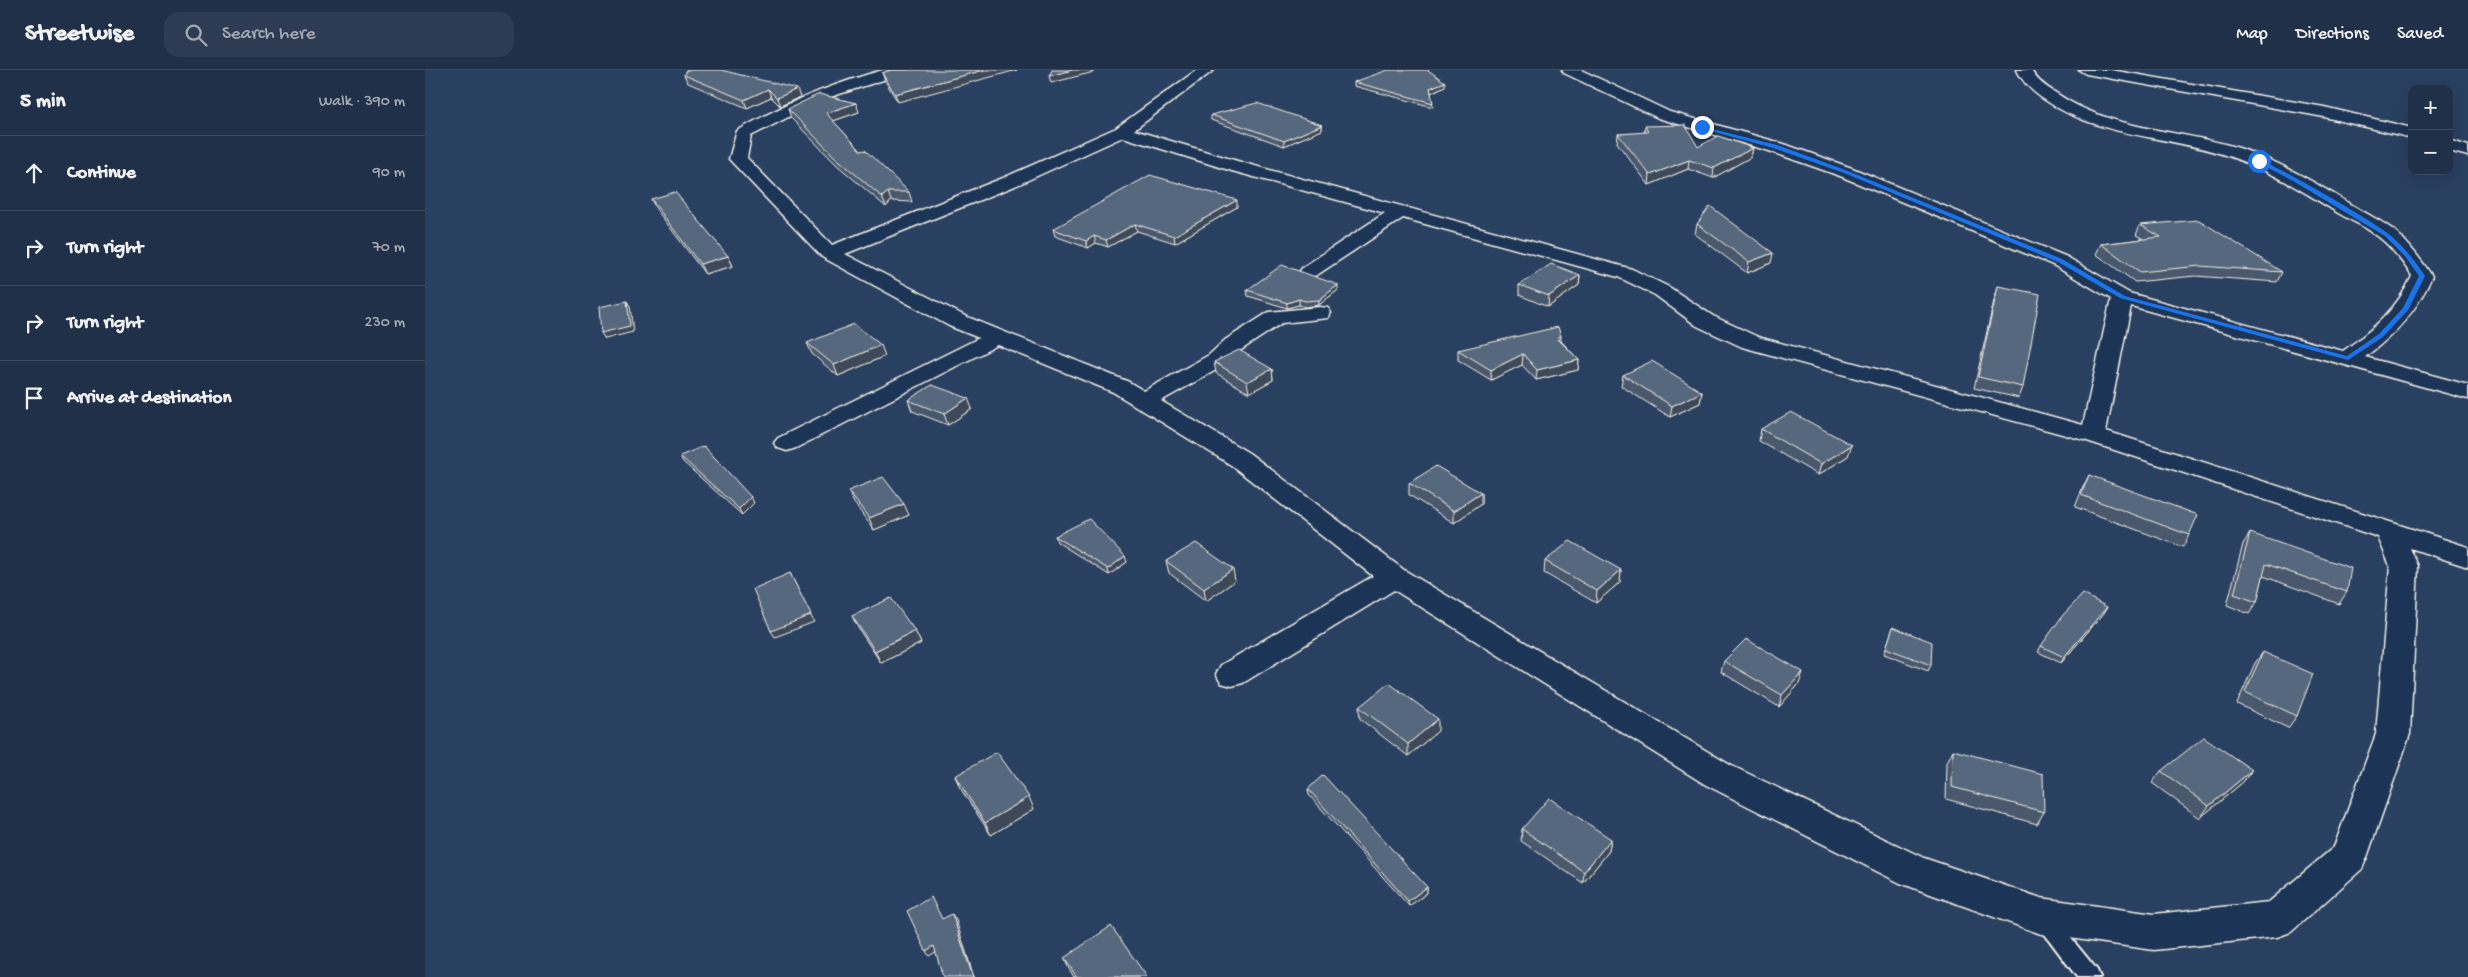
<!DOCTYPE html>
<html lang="en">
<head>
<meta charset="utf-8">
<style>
	body { margin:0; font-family:"Gochi Hand",sans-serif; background:#2d3c52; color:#f1f3f6 }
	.controls { position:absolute; right:15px; top:15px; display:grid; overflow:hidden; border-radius:10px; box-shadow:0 5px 20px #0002 }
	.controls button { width:45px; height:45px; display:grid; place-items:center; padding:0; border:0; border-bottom:1px solid #3d4b60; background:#203048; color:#f1f3f6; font:25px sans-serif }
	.stop { position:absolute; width:15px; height:15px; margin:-11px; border:4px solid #1a73e8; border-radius:50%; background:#fff }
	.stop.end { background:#1a73e8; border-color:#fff; box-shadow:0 1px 5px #0008 }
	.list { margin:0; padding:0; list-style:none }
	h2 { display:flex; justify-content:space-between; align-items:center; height:65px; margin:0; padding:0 20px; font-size:21px }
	h2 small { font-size:16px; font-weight:400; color:#a2a9b4 }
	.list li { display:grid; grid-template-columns:32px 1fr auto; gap:15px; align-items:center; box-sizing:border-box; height:75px; padding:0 20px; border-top:1px solid #3d4b60 }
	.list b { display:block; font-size:19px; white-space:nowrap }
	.list em { font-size:16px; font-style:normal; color:#a2a9b4 }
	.icon { flex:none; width:28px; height:28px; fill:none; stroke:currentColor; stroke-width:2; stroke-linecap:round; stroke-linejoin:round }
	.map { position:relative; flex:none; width:2043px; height:907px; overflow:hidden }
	header { display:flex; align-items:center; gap:30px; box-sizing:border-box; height:70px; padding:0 25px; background:#203048; border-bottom:1px solid #3d4b60 }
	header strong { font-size:24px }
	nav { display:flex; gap:28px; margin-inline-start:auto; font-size:18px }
	.search { width:350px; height:45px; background:#2d3c52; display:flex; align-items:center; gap:12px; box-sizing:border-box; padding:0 18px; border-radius:15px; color:#a2a9b4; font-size:19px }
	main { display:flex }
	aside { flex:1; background:#203048 }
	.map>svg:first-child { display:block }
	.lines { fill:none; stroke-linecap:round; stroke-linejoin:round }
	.lane-casing { stroke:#f4f1e8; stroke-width:4 }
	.street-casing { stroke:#f4f1e8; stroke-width:3 }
	.secondary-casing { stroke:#f4f1e8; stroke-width:3 }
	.lane { fill:#1d3557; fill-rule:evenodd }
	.street { fill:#1d3557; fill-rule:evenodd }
	.secondary { fill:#1d3557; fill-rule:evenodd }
	.wall { fill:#4a596c; stroke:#f4f1e8 }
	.shaded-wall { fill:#3c4858; stroke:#f4f1e8 }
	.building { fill:#56677d; stroke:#f4f1e8 }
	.route { fill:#1a73e8 }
</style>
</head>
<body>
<header>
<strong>Streetwise</strong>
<div class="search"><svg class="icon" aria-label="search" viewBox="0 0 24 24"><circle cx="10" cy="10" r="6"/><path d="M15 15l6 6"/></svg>Search here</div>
<nav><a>Map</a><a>Directions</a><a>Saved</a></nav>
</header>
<main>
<aside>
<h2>5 min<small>Walk · 390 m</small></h2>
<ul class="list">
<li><svg class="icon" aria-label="ahead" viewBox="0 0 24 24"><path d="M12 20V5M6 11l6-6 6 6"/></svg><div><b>Continue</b></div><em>90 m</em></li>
<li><svg class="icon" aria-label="right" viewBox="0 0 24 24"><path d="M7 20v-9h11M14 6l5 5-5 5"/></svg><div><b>Turn right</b></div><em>70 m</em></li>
<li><svg class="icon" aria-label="right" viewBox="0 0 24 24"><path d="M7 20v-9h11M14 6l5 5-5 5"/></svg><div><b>Turn right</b></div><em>230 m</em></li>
<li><svg class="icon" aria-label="arrive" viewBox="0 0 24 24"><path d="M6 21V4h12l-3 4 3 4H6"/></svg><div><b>Arrive at destination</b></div></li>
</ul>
</aside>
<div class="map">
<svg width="2043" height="907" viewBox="0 0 2043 907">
	<rect width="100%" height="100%" fill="#2a4060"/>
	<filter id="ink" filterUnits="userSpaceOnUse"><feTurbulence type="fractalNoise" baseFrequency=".02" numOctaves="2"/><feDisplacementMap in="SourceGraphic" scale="10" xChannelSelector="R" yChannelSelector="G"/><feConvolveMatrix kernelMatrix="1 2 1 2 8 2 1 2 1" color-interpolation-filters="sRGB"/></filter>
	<g filter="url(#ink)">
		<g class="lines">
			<g class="lane-casing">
				<path id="lane" d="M1620,842L1627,845L1672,900L1675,907H1652L1610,851L1613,845Z"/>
			</g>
			<g class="street-casing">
				<path id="street" d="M458,0H482L480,3L399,29L326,66L322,88L407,175L578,108L691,58L772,0H789L709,60L819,93L1207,199L1244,217L1288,246L1333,267L1658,355L1686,229L1628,195L1415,106L1344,81L1233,48L1139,3L1137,0H1156L1245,42L1356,73L1427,98L1642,187L1704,223L1918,281C1948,260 1972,239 1987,206C1978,193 1968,178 1955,168C1943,158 1927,151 1913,143C1878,121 1843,99 1803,86C1741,65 1675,68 1620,30C1608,22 1598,13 1592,0H1606C1611,10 1621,17 1631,23C1686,61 1753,59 1814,78C1856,92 1892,114 1929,136C1943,145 1959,152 1971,162C1985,175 1997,191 2007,206C1993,240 1970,265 1940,287L2043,315V329L1706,236L1681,361L2043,477V497L1985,478L1993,496L1985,664L1942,787L1937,799L1866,862L1852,867L1729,880L1616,864L1475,813L1281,715L969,520L818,613L807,616L796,613L791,604L796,595L948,506L806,395L688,322L573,275L371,378L362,381L353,378L349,373L353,368L554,268L524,256L397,187L304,89L312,61C358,34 407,14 458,0ZM698,67L807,101L960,143L878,197L875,201L878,205L885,207L892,205L978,148L1193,207L1230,225L1272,256L1317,277L1659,370L1953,467L1965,496L1951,664L1909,777L1844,832L1729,844L1616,828L1499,788L1305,695L979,500L824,383L736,331L800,295L816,280L857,253L903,248L906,243L903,238L895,237L844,242L800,270L784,285L719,321L704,312L540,246L420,184L590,116Z"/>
			</g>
			<g class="secondary-casing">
				<g id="secondary">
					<path d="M1654,0H1686L1899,37L1987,58V68L1899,47L1661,4Z"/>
					<path d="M2024,70L2043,76V86L2024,81Z"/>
				</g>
			</g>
			<use href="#lane" class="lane"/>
			<use href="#street" class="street"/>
			<use href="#secondary" class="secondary"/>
		</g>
		<g class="wall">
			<path d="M261,0L375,27L355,36L346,27L322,38L263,13L259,5Z"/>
			<path d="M466,0L473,32L460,11L457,3Z"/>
			<path d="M929,12L1020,16L1006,23L1008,37L929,16Z"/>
			<path d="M363,39L434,42L408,51L436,81L484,122L487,132L466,131L461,137L412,95L366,48Z"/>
			<path d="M786,45L897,55V60L859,76L786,50Z"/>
			<path d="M1220,56L1273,77L1328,78L1326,87L1288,108L1263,99L1224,115L1192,73L1193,64L1219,63Z"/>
			<path d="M226,129L303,186L308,196L280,204L231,139Z"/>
			<path d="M812,137L750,173L712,161L683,177L671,173L663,178L630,166L628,159Z"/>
			<path d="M1272,154L1346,193L1322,203L1270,164Z"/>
			<path d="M1715,155L1857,202L1852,212L1770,206L1710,212L1671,184L1676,174L1718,169L1711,165Z"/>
			<path d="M1155,205L1154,215L1123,237L1094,225V215Z"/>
			<path d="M1573,216L1598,317L1594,328L1549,318L1570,226Z"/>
			<path d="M822,220H913L894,235L880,237L874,235L862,238L823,226Z"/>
			<path d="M1136,266V271L1154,290L1153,300L1111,310L1097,295L1066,310L1033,290V280Z"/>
			<path d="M382,273L460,286L413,306L387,284Z"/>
			<path d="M789,292L847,299L848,310L824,323L791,303Z"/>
			<path d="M1198,305L1277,322L1275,333L1245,347L1196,316Z"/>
			<path d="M483,330L547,339L523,355L487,341Z"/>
			<path d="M1336,359L1423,386L1393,405L1334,371Z"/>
			<path d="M255,386L329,433L317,445L258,392Z"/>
			<path d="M1664,405L1764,465L1758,477L1650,437L1658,417Z"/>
			<path d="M984,413L1056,423V434L1029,453L984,425Z"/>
			<path d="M423,421L484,445L449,460L429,433Z"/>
			<path d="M1825,463L1922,522L1914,534L1838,506L1832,532L1824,544L1802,535L1818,474Z"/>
			<path d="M630,466L702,492L684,505L632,472Z"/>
			<path d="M741,491L810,511L781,531L744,503Z"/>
			<path d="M1120,491L1196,500L1195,512L1171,533L1119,503Z"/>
			<path d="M1682,537L1679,543L1636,593L1613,582L1616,576Z"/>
			<path d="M427,546L490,561L496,573L456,593L433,558Z"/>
			<path d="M1468,557L1506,595L1503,601L1459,584Z"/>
			<path d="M1838,582L1872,646L1863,658L1812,634L1830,593Z"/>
			<path d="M1299,591L1374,614L1354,637L1296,602Z"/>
			<path d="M934,637L1013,661L983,686L935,649Z"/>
			<path d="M1528,680L1619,742L1612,754L1521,729L1522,692Z"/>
			<path d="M1827,700L1818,712L1775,748L1727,713L1736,701Z"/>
			<path d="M530,706L609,739L566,765L535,718Z"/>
			<path d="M883,719L1002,817V823L984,836L884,725Z"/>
			<path d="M1097,759L1186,769L1184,781L1158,813L1096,771Z"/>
			<path d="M639,888L722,907H649L644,899Z"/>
		</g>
		<g class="shaded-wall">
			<path d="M559,0H592L473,32L470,24Z"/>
			<path d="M647,0H670L669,2L626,13L624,6Z"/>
			<path d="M1020,12V16L1005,23V18Z"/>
			<path d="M343,19L346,27L322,38L319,30Z"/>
			<path d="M372,19L375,27L355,36L352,28Z"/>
			<path d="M431,33L434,42L405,52L401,43Z"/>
			<path d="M897,55V60L859,76V71Z"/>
			<path d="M1328,78L1326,87L1288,108L1289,98Z"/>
			<path d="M1264,90L1263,99L1224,115L1225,105Z"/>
			<path d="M463,122L466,131L461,137L457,127Z"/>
			<path d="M812,130V137L750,173L749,166Z"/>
			<path d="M710,154L712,161L683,177L681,170Z"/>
			<path d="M669,166L671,173L663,178L661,171Z"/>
			<path d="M1348,183L1346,193L1322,203L1324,192Z"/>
			<path d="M303,186L308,196L280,204L275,194Z"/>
			<path d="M1155,205L1154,215L1123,237L1124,226Z"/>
			<path d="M913,215V220L894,235V230Z"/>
			<path d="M874,229V235L862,238V233Z"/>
			<path d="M202,231L205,236L208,262L180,269L176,263Z"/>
			<path d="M456,275L460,286L413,306L409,295Z"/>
			<path d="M1098,284L1097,295L1066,310V300Z"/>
			<path d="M1154,290L1153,300L1111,310L1112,300Z"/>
			<path d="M847,299L848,310L824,323L822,312Z"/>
			<path d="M1277,322L1275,333L1245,347L1247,336Z"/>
			<path d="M543,328L547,339L523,355L519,344Z"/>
			<path d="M1427,375L1423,386L1393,405L1396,394Z"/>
			<path d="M1056,423V434L1029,453V441Z"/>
			<path d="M326,427L329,433L317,445L314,439Z"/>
			<path d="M479,434L484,445L449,460L444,448Z"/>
			<path d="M700,486L702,492L684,505L683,499Z"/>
			<path d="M808,499L810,511L781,531L779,519Z"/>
			<path d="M1196,500L1195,512L1171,533L1172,521Z"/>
			<path d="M365,503L389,552L350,567L346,561Z"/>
			<path d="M1682,537L1679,543L1636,593L1639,587Z"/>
			<path d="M490,561L496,573L456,593L450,581Z"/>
			<path d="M1378,602L1374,614L1354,637L1357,625Z"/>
			<path d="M1013,649V661L983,686V674Z"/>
			<path d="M1827,700L1818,712L1775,748L1784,736Z"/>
			<path d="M604,727L609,739L566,765L560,753Z"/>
			<path d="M1186,769L1184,781L1158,813L1159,802Z"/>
			<path d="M1002,817V823L984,836L983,831Z"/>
			<path d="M527,844L531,850L549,907H548Z"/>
			<path d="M509,876L512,881L504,886L501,881Z"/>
		</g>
		<g class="building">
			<path d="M261,0H296L372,19L352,28L343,19L319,30L259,5Z"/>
			<path d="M466,0H559L470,24L457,3Z"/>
			<path d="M627,0H647L624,6Z"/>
			<path d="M963,0H1003L1020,12L1005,18L1008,33L929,12Z"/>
			<path d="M394,24L431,33L401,43L436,81L440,80L484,122H463L457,127L409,86L363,39Z"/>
			<path d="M832,33L897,55L859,71L786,45Z"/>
			<path d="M1260,55L1273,77L1293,66L1328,78L1289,98L1264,90L1225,105L1193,64L1223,62L1220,56Z"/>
			<path d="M725,105L812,130L749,166L710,154L681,170L669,166L661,171L628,159Z"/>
			<path d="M250,122L303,186L275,194L226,129Z"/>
			<path d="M1285,136L1348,183L1324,192L1272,154Z"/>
			<path d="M1774,150L1857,202L1775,196L1715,202L1676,174L1736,167L1715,155Z"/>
			<path d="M1126,194L1155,205L1124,226L1094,215Z"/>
			<path d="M857,195L913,215L894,230L880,231L874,229L862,233L822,220Z"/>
			<path d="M1573,216L1615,224L1598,317L1553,307Z"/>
			<path d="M202,231L205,256L176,263L174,237Z"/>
			<path d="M429,254L456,275L409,295L382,273Z"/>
			<path d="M1133,257L1136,266L1132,268L1154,290L1112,300L1098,284L1066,300L1033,280Z"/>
			<path d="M814,280L847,299L822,312L789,292Z"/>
			<path d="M1227,291L1277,322L1247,336L1198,305Z"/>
			<path d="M507,315L543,328L519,344L483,330Z"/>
			<path d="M1366,342L1427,375L1396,394L1336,359Z"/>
			<path d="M279,376L326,427L314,439L255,386Z"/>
			<path d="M1011,396L1056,423L1029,441L984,413Z"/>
			<path d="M1664,405L1773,445L1764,465L1656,425Z"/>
			<path d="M458,407L479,434L444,448L423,421Z"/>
			<path d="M664,449L700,486L683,499L630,466Z"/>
			<path d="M1825,463L1926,498L1922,522L1841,494L1832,532L1809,524Z"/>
			<path d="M1145,471L1196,500L1172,521L1120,491Z"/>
			<path d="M771,473L808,499L779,519L741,491Z"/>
			<path d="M365,503L386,545L346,561L328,519Z"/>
			<path d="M1658,524L1682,537L1639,587L1616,576L1638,545Z"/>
			<path d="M466,528L490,561L450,581L427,546Z"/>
			<path d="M1468,557L1507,572L1506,595L1461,578Z"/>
			<path d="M1321,569L1378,602L1357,625L1299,591Z"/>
			<path d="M1838,582L1888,604L1872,646L1820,622Z"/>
			<path d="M964,613L1013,649L983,674L934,637Z"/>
			<path d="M1779,667L1827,700L1784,736L1736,701Z"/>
			<path d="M1528,680L1618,704L1619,742L1527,717Z"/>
			<path d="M572,682L604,727L560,753L530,706Z"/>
			<path d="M898,705L1002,817L983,831L883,719Z"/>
			<path d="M1124,728L1186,769L1159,802L1097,759Z"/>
			<path d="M506,827L517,849L527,844L548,907H518L509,876L501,881L482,841Z"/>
			<path d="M686,856L722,907H652L639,888Z"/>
		</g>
	</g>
	<path class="route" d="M1275,56L1352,75L1423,101L1637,189L1700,226L1922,286L1954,264L1978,238L1994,206L1980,186L1960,166L1868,111L1832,92V90C1844,90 1953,154 1965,165C1979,177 1990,191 2000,206L1983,240L1958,267L1923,290L1695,228L1633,192L1419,103L1348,78L1275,58Z"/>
</svg>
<div class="controls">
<button>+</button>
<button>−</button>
</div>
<div class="stop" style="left:1834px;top:91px"></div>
<div class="stop end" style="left:1277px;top:57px"></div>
</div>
</main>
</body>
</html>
